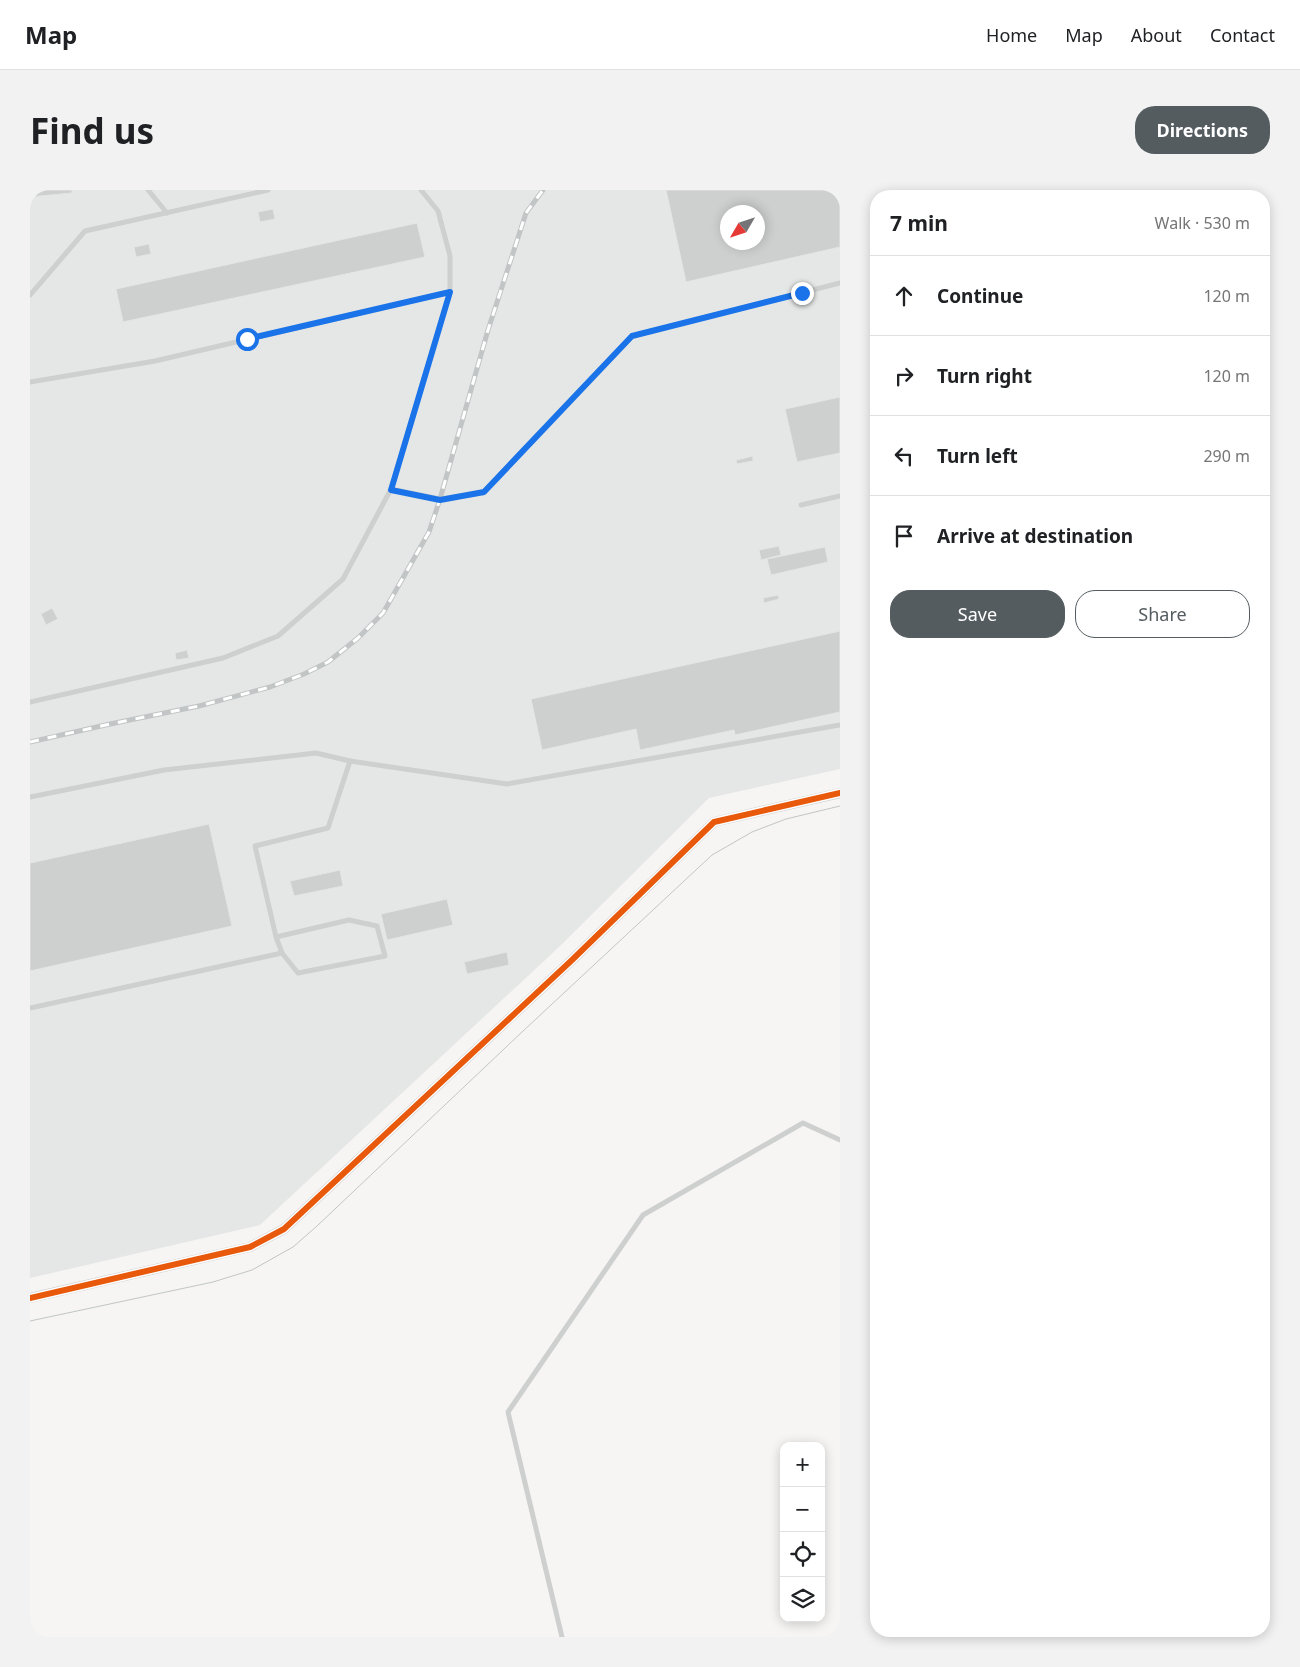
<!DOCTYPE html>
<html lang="en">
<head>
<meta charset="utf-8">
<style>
	body { margin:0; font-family:"Noto Sans",sans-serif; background:#f2f2f2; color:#202124 }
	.controls { position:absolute; right:15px; bottom:15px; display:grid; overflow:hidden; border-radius:10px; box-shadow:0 2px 12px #0003 }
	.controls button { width:45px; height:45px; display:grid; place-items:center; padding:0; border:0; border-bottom:1px solid #e0e0e0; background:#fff; color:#202124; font:25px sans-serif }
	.compass { position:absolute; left:690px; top:15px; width:45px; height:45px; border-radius:50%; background:#fff; box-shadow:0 2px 12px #0003; rotate:231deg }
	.stop { position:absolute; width:15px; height:15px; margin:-11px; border:4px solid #1a73e8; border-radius:50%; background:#fff }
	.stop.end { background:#1a73e8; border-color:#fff; box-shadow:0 1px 5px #0008 }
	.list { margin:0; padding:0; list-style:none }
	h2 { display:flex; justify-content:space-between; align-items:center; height:65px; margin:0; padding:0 20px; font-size:21px }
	h2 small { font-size:16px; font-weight:400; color:#757577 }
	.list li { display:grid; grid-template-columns:32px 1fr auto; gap:15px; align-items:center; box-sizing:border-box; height:80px; padding:0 20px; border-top:1px solid #e0e0e0 }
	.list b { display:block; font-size:19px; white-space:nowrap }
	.list em { font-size:16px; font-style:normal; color:#757577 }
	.actions { display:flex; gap:10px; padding:15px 20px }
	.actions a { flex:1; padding:11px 0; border:1px solid #545c60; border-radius:20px; text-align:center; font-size:18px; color:#545c60 }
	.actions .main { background:#545c60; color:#fff }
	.icon { flex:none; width:28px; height:28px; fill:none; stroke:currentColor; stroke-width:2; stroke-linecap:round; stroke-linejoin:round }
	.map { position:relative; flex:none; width:810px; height:1447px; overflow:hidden; border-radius:20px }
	header { display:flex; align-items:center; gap:30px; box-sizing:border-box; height:70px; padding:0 25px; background:#fff; border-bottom:1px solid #e0e0e0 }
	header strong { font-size:24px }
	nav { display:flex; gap:28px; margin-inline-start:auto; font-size:18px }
	.intro { display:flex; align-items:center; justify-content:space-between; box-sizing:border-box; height:120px; padding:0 30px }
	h1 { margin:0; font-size:35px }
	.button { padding:12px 22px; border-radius:20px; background:#545c60; color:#fff; font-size:18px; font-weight:700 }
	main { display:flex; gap:30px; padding:0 30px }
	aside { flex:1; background:#fff; border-radius:20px; box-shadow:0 2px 12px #0003 }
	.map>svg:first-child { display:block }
	.built { fill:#e5e7e6; fill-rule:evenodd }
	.building { fill:#ced0d0; stroke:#e5e4e4; fill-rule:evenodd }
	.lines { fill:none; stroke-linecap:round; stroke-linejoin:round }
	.lane { stroke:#cecfcf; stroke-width:5 }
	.street { stroke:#cecfcf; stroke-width:10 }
	.tram { stroke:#c2c5c5; stroke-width:1 }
	.rail-casing { stroke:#c2c5c5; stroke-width:5 }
	.rail { stroke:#fff; stroke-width:3; stroke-dasharray:9; stroke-linecap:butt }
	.cycleway-casing { stroke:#fff; stroke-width:9 }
	.cycleway { stroke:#e8590c; stroke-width:6 }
	.route { stroke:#1a73e8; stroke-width:6 }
</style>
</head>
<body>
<header>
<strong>Map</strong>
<nav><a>Home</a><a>Map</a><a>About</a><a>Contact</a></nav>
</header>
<div class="intro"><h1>Find us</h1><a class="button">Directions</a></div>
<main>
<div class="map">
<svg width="810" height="1447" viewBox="0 0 810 1447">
	<rect width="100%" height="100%" fill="#f6f5f4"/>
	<path class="built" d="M0,0H810V579L679,608L528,758L230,1035L0,1088ZM698,22H728V52H698Z"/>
	<g class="building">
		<path d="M0,0H42V3L0,7Z"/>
		<path d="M636,0H810V57L656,92ZM698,22H728V52H698Z"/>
		<path d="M243,19L245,29L230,32L228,22Z"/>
		<path d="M387,33L395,67L93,132L86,99Z"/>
		<path d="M119,54L121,64L106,67L104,57Z"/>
		<path d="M810,207V263L767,272L755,219Z"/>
		<path d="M723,266V271L707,274L706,270Z"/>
		<path d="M749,356L751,365L731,370L729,360Z"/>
		<path d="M795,357L798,372L741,385L737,369Z"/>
		<path d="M748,405L749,409L734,413L733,408Z"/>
		<path d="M22,418L28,429L16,435L11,424Z"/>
		<path d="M810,441V522L705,545L704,540L610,560L606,539L512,560L501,509Z"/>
		<path d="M157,460L159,468L146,470L145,463Z"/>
		<path d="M179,634L202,736L0,781V673Z"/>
		<path d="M310,680L313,696L264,706L260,691Z"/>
		<path d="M417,709L423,735L357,750L351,724Z"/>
		<path d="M477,762L479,775L437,784L434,772Z"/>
	</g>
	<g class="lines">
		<g class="lane">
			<path d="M118,0L137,23"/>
			<path d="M0,105L55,41L238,0"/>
			<path d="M0,192L125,171L420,102"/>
			<path d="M361,299L410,309L453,303L602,146L810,93"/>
			<path d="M771,315L810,306"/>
			<path d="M0,512L193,468L248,446L313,389L361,299L420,102V66L408,21L391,0"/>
			<path d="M0,607L134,580L286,563L320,571L477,594L810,535"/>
			<path d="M246,747L319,730L347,736L355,766L268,783L252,763L246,747L225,656L298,638L320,571"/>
			<path d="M0,818L252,763"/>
			<path d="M532,1447L478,1222L613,1025L773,933L810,950"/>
		</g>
		<path class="street" d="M0,1108L220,1057L254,1039L542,770L684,632L810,603"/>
		<path class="tram" d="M0,1131L183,1092L222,1080L263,1057L287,1036L492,842L682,665L722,642L756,629L810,616"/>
		<g class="rail-casing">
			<path id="rail" d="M0,552L80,534L169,516L240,497L274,484L298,472L328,448L353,423L399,342L410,309L458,140L496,23L513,0"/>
		</g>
		<use href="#rail" class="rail"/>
		<g class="cycleway-casing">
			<path id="cycleway" d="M0,1108L220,1057L254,1039L542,770L684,632L810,603"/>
		</g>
		<use href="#cycleway" class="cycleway"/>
	</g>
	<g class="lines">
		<path class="route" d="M217,149L420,102L361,300L410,310L454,302L602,146L772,103"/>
	</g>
</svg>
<div class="controls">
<button>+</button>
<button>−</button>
<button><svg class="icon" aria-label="locate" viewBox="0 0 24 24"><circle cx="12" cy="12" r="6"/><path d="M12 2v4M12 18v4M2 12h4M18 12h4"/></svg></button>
<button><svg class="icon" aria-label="layers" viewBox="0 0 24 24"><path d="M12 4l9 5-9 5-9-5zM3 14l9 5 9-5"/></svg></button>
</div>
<svg class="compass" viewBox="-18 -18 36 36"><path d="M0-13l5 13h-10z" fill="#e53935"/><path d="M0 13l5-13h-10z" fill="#757577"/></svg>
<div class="stop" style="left:217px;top:149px"></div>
<div class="stop end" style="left:772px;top:103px"></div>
</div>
<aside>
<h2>7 min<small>Walk · 530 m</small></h2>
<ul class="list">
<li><svg class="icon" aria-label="ahead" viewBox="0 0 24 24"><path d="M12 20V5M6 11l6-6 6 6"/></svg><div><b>Continue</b></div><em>120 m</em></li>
<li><svg class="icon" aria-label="right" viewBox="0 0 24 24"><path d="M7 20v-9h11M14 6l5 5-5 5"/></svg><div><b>Turn right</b></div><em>120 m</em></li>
<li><svg class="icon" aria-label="left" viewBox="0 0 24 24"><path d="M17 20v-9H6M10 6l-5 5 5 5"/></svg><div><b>Turn left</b></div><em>290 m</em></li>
<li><svg class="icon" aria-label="arrive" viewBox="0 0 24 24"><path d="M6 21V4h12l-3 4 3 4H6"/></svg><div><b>Arrive at destination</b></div></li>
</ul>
<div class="actions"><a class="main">Save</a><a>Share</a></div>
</aside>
</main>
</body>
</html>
